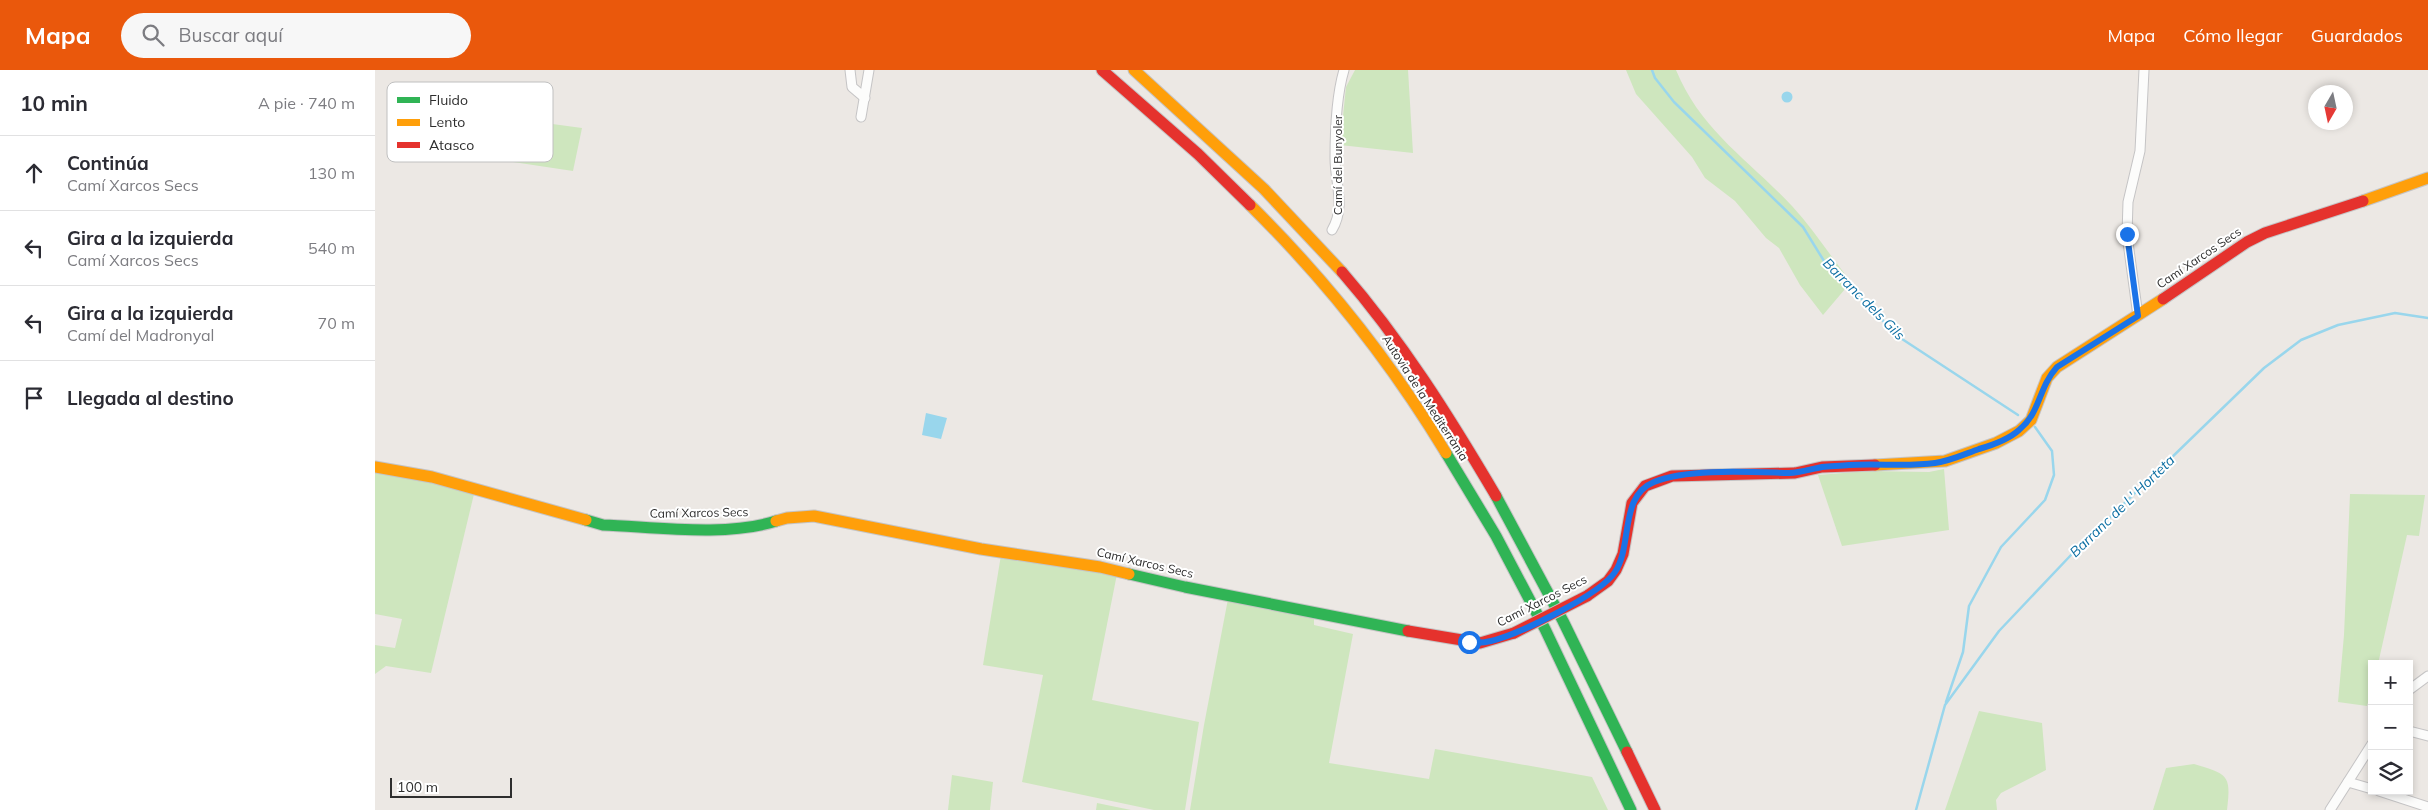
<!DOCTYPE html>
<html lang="es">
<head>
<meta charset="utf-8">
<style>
	body { margin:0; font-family:Mulish,sans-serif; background:#f7f7f7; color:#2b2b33 }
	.controls { position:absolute; right:15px; bottom:15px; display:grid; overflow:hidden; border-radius:0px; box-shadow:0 2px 8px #0003 }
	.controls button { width:45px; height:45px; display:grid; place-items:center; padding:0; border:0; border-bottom:1px solid #e1e1e2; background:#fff; color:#2b2b33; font:25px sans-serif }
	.compass { position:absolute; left:1933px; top:15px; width:45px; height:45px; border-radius:50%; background:#fff; box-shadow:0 2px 8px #0003; rotate:189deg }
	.scale { position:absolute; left:15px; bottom:12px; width:122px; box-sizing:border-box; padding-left:5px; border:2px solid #2e2e2e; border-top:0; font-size:14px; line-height:18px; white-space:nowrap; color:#2e2e2e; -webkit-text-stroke:4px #fff; paint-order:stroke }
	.stop { position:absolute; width:15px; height:15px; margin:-11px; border:4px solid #1a73e8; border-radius:50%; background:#fff }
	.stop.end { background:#1a73e8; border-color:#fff; box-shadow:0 1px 5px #0008 }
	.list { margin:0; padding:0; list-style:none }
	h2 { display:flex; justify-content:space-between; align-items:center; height:65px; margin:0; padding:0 20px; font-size:21px }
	h2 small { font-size:16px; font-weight:400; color:#7c7c81 }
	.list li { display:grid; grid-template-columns:32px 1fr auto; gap:15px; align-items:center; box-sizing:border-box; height:75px; padding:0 20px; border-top:1px solid #e1e1e2 }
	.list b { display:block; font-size:19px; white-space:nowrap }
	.list p { margin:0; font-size:16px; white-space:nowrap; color:#7c7c81 }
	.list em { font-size:16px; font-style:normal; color:#7c7c81 }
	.icon { flex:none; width:28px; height:28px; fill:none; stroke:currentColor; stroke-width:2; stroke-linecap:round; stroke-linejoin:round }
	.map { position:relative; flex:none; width:2053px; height:740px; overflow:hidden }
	header { display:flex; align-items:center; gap:30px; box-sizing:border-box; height:70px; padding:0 25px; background:#ea580c; color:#fff }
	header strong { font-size:24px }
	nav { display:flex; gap:28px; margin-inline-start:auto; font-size:18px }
	.search { width:350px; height:45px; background:#f7f7f7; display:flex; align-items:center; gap:12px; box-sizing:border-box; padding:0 18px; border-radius:28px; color:#7c7c81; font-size:19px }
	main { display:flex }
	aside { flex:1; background:#fff }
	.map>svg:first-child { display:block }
	.green { fill:#cee6be }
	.water { fill:#99d6ec }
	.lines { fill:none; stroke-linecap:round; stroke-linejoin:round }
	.stream { stroke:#99d6ec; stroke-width:2.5 }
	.street-casing { stroke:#c5c4c5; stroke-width:11 }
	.fast-casing { stroke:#c5c4c5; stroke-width:13 }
	.slow-casing { stroke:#c5c4c5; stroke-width:13 }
	.jam-casing { stroke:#c5c4c5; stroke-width:13 }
	.street { stroke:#fcfcfb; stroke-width:9 }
	.fast { stroke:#30b455; stroke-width:11 }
	.slow { stroke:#ff9f0a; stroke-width:11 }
	.jam { stroke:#e5322d; stroke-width:11 }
	.jam-bridge-casing { stroke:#c5c4c5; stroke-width:13; stroke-linecap:butt }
	.jam-bridge { stroke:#e5322d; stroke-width:11 }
	.route { stroke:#1a73e8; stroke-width:6 }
	.labels { text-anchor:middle; stroke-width:4; stroke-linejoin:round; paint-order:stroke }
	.street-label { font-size:12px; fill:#2e2e2e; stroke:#fff }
	.water-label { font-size:14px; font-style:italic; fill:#0d6fa3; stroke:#fff }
	.key { fill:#fff; stroke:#c0c0c0; stroke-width:1 }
	.key-label { font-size:14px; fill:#2e2e2e }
</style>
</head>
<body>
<header>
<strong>Mapa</strong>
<div class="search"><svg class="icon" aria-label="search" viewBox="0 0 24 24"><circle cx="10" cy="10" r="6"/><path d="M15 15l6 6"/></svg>Buscar aquí</div>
<nav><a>Mapa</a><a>Cómo llegar</a><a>Guardados</a></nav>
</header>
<main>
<aside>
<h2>10 min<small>A pie · 740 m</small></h2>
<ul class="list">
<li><svg class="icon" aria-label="ahead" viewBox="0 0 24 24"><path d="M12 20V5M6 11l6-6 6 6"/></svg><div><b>Continúa</b><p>Camí Xarcos Secs</p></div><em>130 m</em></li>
<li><svg class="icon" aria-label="left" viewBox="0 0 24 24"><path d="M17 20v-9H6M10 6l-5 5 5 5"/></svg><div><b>Gira a la izquierda</b><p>Camí Xarcos Secs</p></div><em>540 m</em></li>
<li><svg class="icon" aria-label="left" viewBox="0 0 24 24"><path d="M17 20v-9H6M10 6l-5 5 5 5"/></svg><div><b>Gira a la izquierda</b><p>Camí del Madronyal</p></div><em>70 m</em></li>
<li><svg class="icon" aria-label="arrive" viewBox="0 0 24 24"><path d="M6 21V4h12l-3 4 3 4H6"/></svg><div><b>Llegada al destino</b></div></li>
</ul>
</aside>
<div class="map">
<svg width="2053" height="740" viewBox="0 0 2053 740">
	<rect width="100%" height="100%" fill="#ece8e4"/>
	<g class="green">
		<path d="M980,0H1033L1038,83L965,75L971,17Z"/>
		<path d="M1251,0H1301C1326,61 1374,90 1417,136C1439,160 1456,187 1476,212L1448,245L1425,215L1404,178L1391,168L1360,131L1330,108L1317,87L1261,24Z"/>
		<path d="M133,48L207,58L198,101L124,90Z"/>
		<path d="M1569,399L1574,460L1467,476L1443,405L1494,401L1554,402Z"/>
		<path d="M0,402L56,412L99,424L56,603L11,596L0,604V575L20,578L27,549L0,544Z"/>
		<path d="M1975,424L2050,425L2044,466L2032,465L2003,594H1997V618L1992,636L1963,632L1969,565Z"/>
		<path d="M626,485L742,504L717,630L824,652L810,740H779L647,712L668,605L608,595Z"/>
		<path d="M853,529L939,548V555L978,564L954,693L1054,709L1060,679L1217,707L1233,740H815L829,655Z"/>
		<path d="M1604,641L1667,653L1671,700L1626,723L1621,730L1622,740H1570Z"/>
		<path d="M1819,694C1851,704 1857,703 1852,740H1778L1791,698Z"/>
		<path d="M577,705L618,712L615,740H573Z"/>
		<path d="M722,733L756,740H721Z"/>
	</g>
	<g class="water">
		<circle cx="1412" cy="27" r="5.5"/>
		<path d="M551,343L572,348L566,369L547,365Z"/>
	</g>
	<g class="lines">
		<g class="stream">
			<path d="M1277,0L1280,8L1299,32L1428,157L1449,191L1524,267L1643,345"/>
			<path d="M1571,632L1588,582L1594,536L1626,477L1670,430L1679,405L1677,381L1660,357"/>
			<path d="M1541,740L1570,635L1624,561L1696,485L1889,298L1926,270L1963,255L2020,243L2053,248"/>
		</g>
		<g class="street-casing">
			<g id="street">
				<path d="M475,0L477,17L490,28"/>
				<path d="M486,47L494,0"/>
				<path d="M957,160C971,137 960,113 960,88C960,60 961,27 969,0"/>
				<path d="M1763,246L1752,165L1753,132L1765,81L1769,0"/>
				<path d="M2034,620L2053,606"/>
				<path d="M2034,661L2053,666"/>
				<path d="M1973,712L1997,719"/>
				<path d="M2004,721L2053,737"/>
				<path d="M1955,740L1997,674"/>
			</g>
		</g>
		<g class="fast-casing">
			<g id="fast">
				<path d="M1071,383L1121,466L1170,559L1256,740"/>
				<path d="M1121,426L1188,551L1252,682"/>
				<path d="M211,450L228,455C280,457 352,467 401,451"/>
				<path d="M754,504L810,517L1033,561"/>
			</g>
		</g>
		<g class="slow-casing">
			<g id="slow">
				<path d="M759,0L889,119L967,202"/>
				<path d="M1988,131L2053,108"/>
				<path d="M875,135C950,209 1016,292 1071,383"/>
				<path d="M1500,395L1570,391L1621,373L1644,361L1656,350L1672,308L1682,297L1788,229"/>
				<path d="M0,397L57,407L211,450"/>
				<path d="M401,451L412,448L439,446L606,479L725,497L754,504"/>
			</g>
		</g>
		<g class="jam-casing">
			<g id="jam">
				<path d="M727,0L823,84L875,135"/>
				<path d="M967,202C1027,271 1075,348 1121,426"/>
				<path d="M1788,229L1872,172L1890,163L1988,131"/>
				<path d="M1212,526L1233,511L1241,500L1248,484L1257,433L1270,416L1297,406L1420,403L1447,397L1500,395"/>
				<path d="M1033,561L1105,573L1139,563"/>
				<path d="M1252,682L1280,740"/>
			</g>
		</g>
		<use href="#street" class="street"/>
		<use href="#fast" class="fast"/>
		<use href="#slow" class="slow"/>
		<use href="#jam" class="jam"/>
		<g class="jam-bridge-casing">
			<path id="jam-bridge" d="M1139,563L1212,526"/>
		</g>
		<use href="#jam-bridge" class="jam-bridge"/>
	</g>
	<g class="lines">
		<path class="route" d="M1094,572C1101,573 1108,573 1116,571C1143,565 1226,524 1240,502C1258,475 1244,426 1279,412C1313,398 1376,402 1414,403C1425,403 1436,399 1447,397C1456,396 1465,396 1474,395C1502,393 1532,397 1560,393C1575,391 1590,384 1604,379C1618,375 1633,370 1644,360C1666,342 1663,318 1682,297L1763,246L1752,164"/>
	</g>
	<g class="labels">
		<g class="street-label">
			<text transform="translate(963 95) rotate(-90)" y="4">Camí del Bunyoler</text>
			<text transform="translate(1824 188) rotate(-34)" y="4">Camí Xarcos Secs</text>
			<text transform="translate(1050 328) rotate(57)" y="4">Autovia de la Mediterrània</text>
			<text transform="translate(324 443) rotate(-1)" y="4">Camí Xarcos Secs</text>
			<text transform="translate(770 493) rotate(13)" y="4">Camí Xarcos Secs</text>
			<text transform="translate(1167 531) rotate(-27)" y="4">Camí Xarcos Secs</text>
		</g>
		<g class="water-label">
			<text transform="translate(1489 229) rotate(45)" y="5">Barranc dels Gils</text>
			<text transform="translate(1747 436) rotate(-44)" y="5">Barranc de L' Horteta</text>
		</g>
	</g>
	<rect x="12" y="12" width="166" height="80" rx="8" class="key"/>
	<rect x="22" y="27" width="23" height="6" fill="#30b455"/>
	<rect x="22" y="49" width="23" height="7" fill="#ff9f0a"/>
	<rect x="22" y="72" width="23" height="6" fill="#e5322d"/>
	<g class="key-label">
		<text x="54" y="35">Fluido</text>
		<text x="54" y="57">Lento</text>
		<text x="54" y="80">Atasco</text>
	</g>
</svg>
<div class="controls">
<button>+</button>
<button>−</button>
<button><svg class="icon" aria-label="layers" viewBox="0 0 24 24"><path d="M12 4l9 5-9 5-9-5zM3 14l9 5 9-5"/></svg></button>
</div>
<svg class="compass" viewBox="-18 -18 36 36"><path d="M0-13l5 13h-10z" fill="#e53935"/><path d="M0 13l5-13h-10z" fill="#7c7c81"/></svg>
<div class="scale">100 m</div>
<div class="stop" style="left:1094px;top:572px"></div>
<div class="stop end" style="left:1752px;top:164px"></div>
</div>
</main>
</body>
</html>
